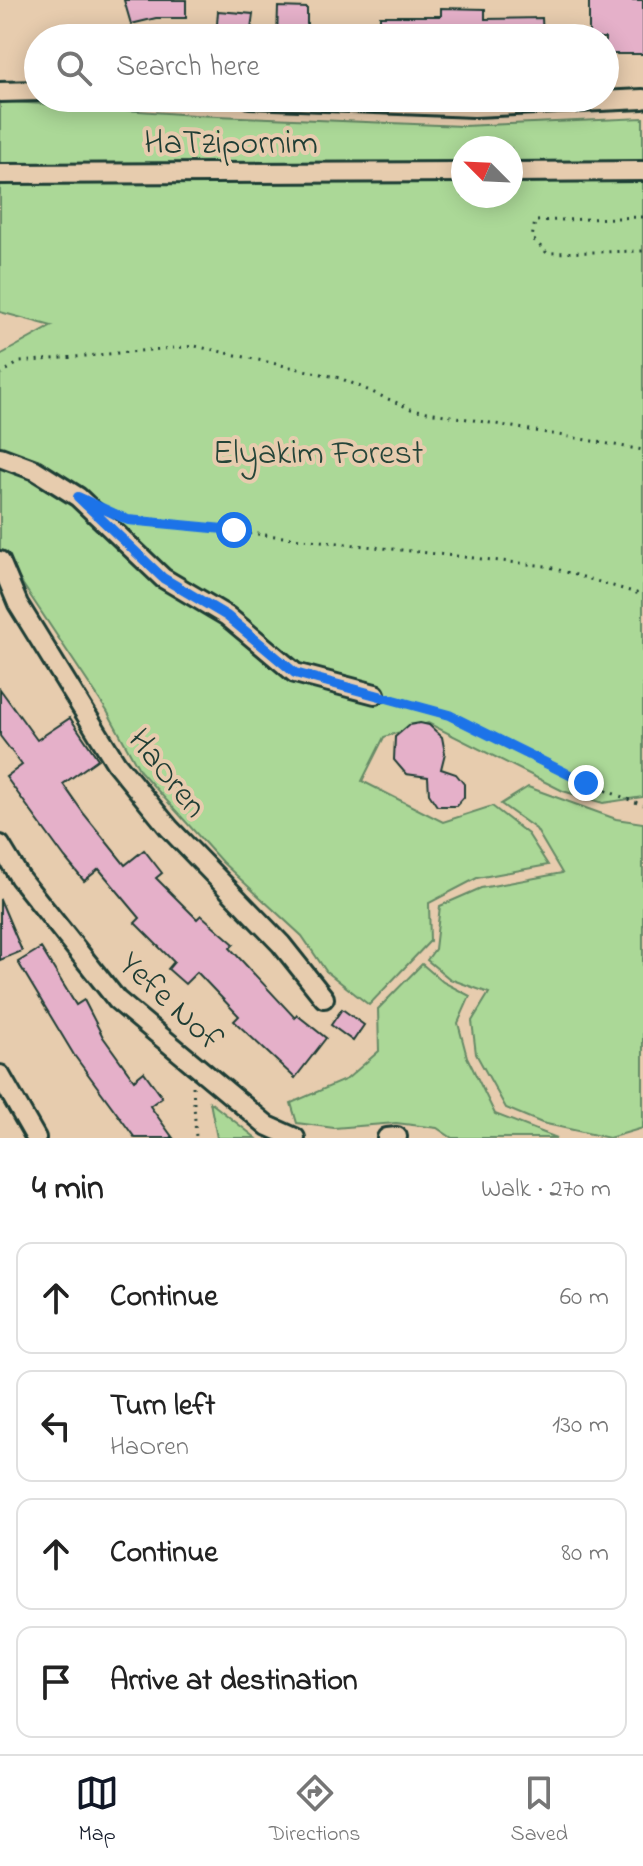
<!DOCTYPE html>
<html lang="en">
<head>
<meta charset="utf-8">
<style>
	body { margin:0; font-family:"Indie Flower",sans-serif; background:#f6f6f6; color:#222 }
	.compass { position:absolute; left:451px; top:136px; width:72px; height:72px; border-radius:50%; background:#fff; box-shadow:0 4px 20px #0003; rotate:294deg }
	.stop { position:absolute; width:24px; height:24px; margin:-18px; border:6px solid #1a73e8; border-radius:50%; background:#fff }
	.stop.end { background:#1a73e8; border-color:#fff; box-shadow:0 2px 8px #0008 }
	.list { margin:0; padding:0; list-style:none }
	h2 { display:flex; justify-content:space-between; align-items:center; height:104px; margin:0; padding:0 32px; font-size:34px }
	h2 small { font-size:26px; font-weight:400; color:#767676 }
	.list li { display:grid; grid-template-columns:52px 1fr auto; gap:24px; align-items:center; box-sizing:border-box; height:112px; margin:0 16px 16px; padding:0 16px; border:2px solid #e0e0e0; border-radius:16px }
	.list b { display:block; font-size:30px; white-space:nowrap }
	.list p { margin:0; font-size:26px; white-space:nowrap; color:#767676 }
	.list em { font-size:26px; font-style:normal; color:#767676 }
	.icon { flex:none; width:44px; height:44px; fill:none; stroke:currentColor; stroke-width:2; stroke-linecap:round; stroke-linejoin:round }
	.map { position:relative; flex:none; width:643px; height:1138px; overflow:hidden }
	.search { position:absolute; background:#fff; box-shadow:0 4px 20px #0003; left:24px; right:24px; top:24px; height:88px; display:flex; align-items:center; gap:20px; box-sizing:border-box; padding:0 28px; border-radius:44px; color:#767676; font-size:30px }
	.sheet { height:616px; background:#fff }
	nav { display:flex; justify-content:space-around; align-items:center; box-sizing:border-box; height:112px; border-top:2px solid #e0e0e0; background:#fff; font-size:22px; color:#767676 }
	nav a { display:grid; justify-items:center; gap:4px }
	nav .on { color:#111827 }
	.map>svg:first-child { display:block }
	.green { fill:#abd897; stroke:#658a66; stroke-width:2; fill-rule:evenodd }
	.building { fill:#e5b0c9; stroke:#1f3d34; stroke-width:2 }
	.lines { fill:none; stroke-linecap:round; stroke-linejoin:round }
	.minor-casing { stroke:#1f3d34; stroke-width:24 }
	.path { stroke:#1f3d34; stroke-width:3; stroke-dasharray:2 6; stroke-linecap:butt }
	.minor { stroke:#e7ccae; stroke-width:18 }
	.route { stroke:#1a73e8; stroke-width:10 }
	.labels { text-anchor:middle; stroke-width:8; stroke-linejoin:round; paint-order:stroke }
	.street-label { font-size:34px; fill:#1f3d34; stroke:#e7ccae }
	.park-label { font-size:34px; fill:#264539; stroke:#e7ccae }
</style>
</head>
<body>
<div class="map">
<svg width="643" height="1138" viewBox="0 0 643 1138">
	<rect width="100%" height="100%" fill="#e7ccae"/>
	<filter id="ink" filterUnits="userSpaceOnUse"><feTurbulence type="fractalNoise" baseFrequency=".0125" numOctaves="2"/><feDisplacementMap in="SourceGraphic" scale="16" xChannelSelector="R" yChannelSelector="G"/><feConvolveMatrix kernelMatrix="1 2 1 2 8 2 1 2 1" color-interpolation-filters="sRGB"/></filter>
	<g filter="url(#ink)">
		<g class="green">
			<path d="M0,101L194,115L463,126L643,118V797L603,803L563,791L428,723L384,737L362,781L443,822L492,806L528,834L548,865L477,878L429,903L430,941L369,1005L326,971L302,936L222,862L140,771L107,711L0,550V355L52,326L0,312ZM463,148H511V196H463Z"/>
			<path d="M528,787L616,819L643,823V1128L609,1138L542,1123L506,1108L476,1054L472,1021L489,993L450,979L427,960L435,949L440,906L481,888L562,873L536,829L501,804Z"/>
			<path d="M422,964L443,982L470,996L458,1023L467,1057L495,1114L557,1138H452L437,1128L396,1123L334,1128L297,1123L291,1103L347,1079L379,1051L378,1009Z"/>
			<path d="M210,1102L256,1138H217Z"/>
		</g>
		<g class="building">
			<path d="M124,0H186V18H156L131,24Z"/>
			<path d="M589,0H643V54H605V38H589Z"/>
			<path d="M278,7L307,8V38H277Z"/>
			<path d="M441,8L485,9V19L542,18L543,38H380V16H441Z"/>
			<path d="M218,11L253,14L250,38H216Z"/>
			<path d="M0,689L37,740L70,718L98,759L63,784L84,814L125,865L144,850L162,873L156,878L197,919L201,915L234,944L230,948L295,1018L297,1015L326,1038L295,1078L234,1021L239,1016L197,972L185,984L168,969L174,962L135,923L140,918L99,869L84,881L65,858L6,777L22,765L0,736Z"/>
			<path d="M420,723L429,725L442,737L445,753L441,769L456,774L464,784V797L456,806H437L429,794L428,777L406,774L394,760L395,737L409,725Z"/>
			<path d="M0,899L22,951L0,960Z"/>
			<path d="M41,948L76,1005L84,1000L103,1037L134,1080L144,1072L162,1097L150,1106L173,1138H135L74,1055L18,962Z"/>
			<path d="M342,1009L364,1025L353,1041L331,1025Z"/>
		</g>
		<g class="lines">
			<g class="minor-casing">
				<g id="minor">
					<path d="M0,92L38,91"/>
					<path d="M250,98L474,107L643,99"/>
					<path d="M511,172L643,171"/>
					<path d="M0,174L463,172"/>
					<path d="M0,457L35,470L78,497L163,578L227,616L295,673L375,694"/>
					<path d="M0,561L18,604L116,763L169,828L281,944L324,998"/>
					<path d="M0,845L20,878L117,1000L268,1126L295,1138"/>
					<path d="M0,1075L36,1138"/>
					<path d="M387,1138L397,1137"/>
				</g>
			</g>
			<g class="path">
				<path d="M643,217L535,221L532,238L547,253L643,251"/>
				<path d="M0,374L20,362L195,346L340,378L411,409L643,450"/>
				<path d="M130,520L546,566L643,595"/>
				<path d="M393,699L449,715L586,783L643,805"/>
				<path d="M193,1086L196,1138"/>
			</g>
			<use href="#minor" class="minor"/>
		</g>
	</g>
	<g class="lines" filter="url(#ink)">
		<path class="route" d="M234,530L128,520L78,497L163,578L227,616L295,673L449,715L586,783"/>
	</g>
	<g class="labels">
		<g class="street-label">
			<text x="231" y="153">HaTzipornim</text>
			<text transform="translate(169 772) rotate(51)" y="12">HaOren</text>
			<text transform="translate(172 1000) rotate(43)" y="12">Yefe Nof</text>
		</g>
		<g class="park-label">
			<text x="318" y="463">Elyakim Forest</text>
		</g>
	</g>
</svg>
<svg class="compass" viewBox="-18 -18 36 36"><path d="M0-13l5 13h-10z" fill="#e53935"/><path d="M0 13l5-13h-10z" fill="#767676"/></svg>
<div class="stop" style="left:234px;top:530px"></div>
<div class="stop end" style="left:586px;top:783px"></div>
<div class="search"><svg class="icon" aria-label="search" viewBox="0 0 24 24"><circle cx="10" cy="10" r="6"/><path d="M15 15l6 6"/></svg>Search here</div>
</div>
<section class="sheet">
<h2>4 min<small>Walk · 270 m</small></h2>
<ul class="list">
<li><svg class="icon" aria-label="ahead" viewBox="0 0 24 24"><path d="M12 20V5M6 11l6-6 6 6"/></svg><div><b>Continue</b></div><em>60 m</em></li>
<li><svg class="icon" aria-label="left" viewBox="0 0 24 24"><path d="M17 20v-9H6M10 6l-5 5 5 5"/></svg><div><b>Turn left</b><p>HaOren</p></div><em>130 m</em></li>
<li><svg class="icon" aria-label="ahead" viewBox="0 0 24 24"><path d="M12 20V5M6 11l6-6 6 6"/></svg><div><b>Continue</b></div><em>80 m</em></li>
<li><svg class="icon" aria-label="arrive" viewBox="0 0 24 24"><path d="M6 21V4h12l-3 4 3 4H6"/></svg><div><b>Arrive at destination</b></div></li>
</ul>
</section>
<nav>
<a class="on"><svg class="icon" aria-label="map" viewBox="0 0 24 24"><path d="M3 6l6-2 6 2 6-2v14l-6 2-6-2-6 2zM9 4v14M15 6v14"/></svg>Map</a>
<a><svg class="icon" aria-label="directions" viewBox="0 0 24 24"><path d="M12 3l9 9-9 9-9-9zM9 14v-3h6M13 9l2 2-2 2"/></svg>Directions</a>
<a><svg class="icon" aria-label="saved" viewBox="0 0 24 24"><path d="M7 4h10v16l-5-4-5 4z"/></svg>Saved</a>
</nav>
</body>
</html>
